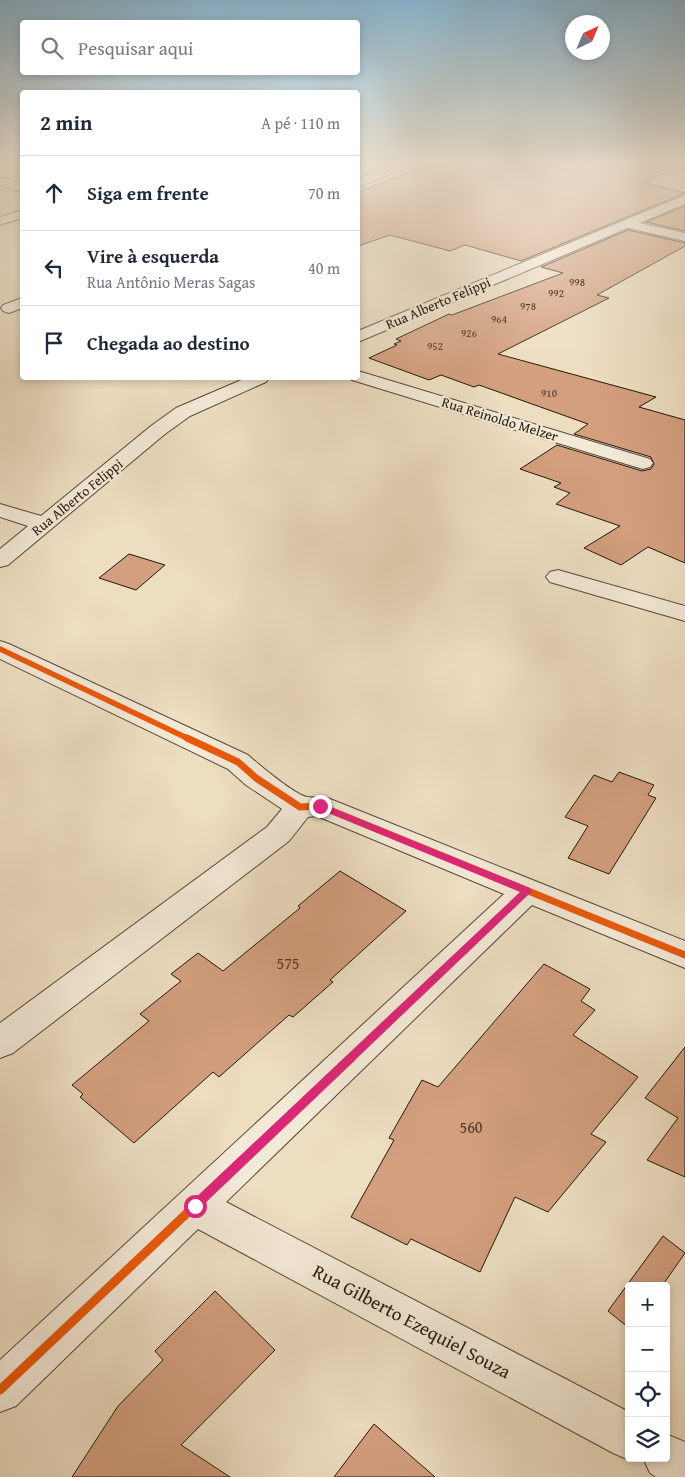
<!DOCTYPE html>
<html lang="pt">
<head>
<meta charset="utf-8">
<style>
	body { margin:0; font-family:"Gentium Book Plus",serif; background:#f2f2f3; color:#1f2937 }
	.controls { position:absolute; right:15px; bottom:15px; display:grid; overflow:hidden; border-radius:5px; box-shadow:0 2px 8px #0003 }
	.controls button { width:45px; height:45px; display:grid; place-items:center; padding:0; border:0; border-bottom:1px solid #e0e1e3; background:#fff; color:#1f2937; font:25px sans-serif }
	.compass { position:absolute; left:565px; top:15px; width:45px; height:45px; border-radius:50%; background:#fff; box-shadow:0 2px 8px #0003; rotate:44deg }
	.stop { position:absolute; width:15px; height:15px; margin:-11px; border:4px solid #db2777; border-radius:50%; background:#fff }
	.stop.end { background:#db2777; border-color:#fff; box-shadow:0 1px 5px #0008 }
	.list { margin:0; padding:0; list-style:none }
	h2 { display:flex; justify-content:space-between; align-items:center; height:65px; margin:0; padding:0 20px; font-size:21px }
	h2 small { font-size:16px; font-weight:400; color:#747a83 }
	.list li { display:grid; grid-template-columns:32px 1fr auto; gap:15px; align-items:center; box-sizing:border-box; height:75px; padding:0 20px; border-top:1px solid #e0e1e3 }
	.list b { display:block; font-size:19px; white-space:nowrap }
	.list p { margin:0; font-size:16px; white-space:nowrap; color:#747a83 }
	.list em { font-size:16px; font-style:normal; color:#747a83 }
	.icon { flex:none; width:28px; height:28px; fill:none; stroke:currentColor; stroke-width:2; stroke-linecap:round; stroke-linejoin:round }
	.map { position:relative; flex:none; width:685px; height:1477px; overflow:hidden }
	.search { position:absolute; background:#fff; box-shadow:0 2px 8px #0003; left:20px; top:20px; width:340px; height:55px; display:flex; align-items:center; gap:12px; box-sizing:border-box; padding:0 18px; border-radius:5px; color:#747a83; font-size:19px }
	.panel { position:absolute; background:#fff; box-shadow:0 2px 8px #0003; left:20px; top:90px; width:340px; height:290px; border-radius:5px }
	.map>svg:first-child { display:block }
	.building { fill:#d39f7f; stroke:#231808 }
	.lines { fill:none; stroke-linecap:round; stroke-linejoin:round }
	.street-casing { stroke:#564936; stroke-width:2 }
	.secondary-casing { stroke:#231808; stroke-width:2 }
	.street { fill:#f3e9d7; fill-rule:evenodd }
	.secondary { fill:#f3e9d7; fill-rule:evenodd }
	.cycleway-far2-casing { stroke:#f3e9d7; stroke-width:8 }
	.cycleway-far1-casing { stroke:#f3e9d7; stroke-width:10 }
	.cycleway-casing { stroke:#f3e9d7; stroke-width:12 }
	.cycleway-far2 { stroke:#e8590c; stroke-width:5.5 }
	.cycleway-far1 { stroke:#e8590c; stroke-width:7 }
	.cycleway { stroke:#e8590c; stroke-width:9 }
	.route { fill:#db2777 }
	.labels { text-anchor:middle; stroke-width:4.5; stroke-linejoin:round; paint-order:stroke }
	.far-number-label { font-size:11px; fill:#4f3a26 }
	.far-street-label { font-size:14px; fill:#231808; stroke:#f3e9d7 }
	.near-number-label { font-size:16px; fill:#4f3a26 }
	.near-street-label { font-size:19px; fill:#231808; stroke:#f3e9d7 }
</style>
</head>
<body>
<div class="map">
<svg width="685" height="1477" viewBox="0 0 685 1477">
	<rect width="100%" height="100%" fill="#edddc1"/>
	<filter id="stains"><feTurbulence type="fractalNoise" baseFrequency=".004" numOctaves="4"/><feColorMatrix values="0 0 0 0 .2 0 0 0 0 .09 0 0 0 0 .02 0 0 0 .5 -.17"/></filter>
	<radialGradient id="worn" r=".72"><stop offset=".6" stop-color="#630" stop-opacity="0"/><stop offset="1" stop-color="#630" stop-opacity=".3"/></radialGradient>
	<g class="building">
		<path d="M435,162H668L672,167L677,168L643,182L685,193L521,261L465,245L450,251L390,235L358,246V192Z"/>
		<path d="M685,206V231L646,222Z"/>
		<path d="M628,230L685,243V246L597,295L609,298L498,354L656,397L639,407L685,420V563L648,547L621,565L584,548L620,526L556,504L570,493L554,487L561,483L520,469L557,445L642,471L651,469L654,464L651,457L574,434L588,424L479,385L474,387L441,375L429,380L369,358L397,345L394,344L401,341L396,339L449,314L452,315L563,273L541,267Z"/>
		<path d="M129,554L165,565L136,590L99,578Z"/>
		<path d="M619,772L654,785L648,795L656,798L609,874L568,858L588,826L565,817L594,775L612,782Z"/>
		<path d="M340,871L406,911L330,980L333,982L293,1017L289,1015L219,1077L213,1072L134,1143L80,1097L83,1094L72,1085L149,1021L140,1014L181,981L171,974L198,953L223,971L300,908L298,906Z"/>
		<path d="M544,964L590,989L581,1001L595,1010L573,1035L638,1077L591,1134L606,1142L548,1212L515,1197L480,1272L411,1239L407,1245L351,1217L394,1140L389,1138L422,1080L438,1087Z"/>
		<path d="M685,1047V1177L647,1160L678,1118L645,1098Z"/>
		<path d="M663,1236L685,1253L662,1286H629V1328L608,1311Z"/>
		<path d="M215,1291L275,1350L181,1445L230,1477H72L118,1406L163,1360L155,1351Z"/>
		<path d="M374,1424L435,1477H334Z"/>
	</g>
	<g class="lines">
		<g class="street-casing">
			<g id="street">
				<path d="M401,162H420L358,187V179Z"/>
				<path d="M0,177L22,184V192L0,185Z"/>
				<path d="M685,195V204L640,223L685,233V241L628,228L358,342V331Z"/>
				<path d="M22,210V218L0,225V217Z"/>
				<path d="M22,298V308L9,313L3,311L1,308L3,305Z"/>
				<path d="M358,371L650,459L653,463L650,467L643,469L636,467L352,380L350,378H358Z"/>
				<path d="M246,378H269L266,382L190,416L165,434L8,565L0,567V549L28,526L0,517V504L41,516L151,426L176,408Z"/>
				<path d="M558,570L685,606V621L550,582L546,577L550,572Z"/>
				<path d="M0,641L9,644L248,755C258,764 295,795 307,797C315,798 322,797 330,799L685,941V968L532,905L226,1202L629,1412V1458H633L629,1460L613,1453L198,1229L16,1406L0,1412V1360L504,894L317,816L308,817L289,841L13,1053L0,1058V1023L267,827L282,809L246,785L228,769L0,659Z"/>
				<path d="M666,1434L685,1442V1477H656L650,1473L643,1458H666Z"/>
			</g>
		</g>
		<g class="secondary-casing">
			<path id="secondary" d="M670,162H685V168L672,165Z"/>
		</g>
		<use href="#street" class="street"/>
		<use href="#secondary" class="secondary"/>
		<g class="cycleway-far2-casing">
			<path id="cycleway-far2" d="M0,649L189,739"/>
		</g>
		<g class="cycleway-far1-casing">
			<g id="cycleway-far1">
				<path d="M187,738L238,762L256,778L300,807L320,806L685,955"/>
				<path d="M350,1059L527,891"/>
			</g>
		</g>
		<g class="cycleway-casing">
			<path id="cycleway" d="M0,1390L351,1058"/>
		</g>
		<use href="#cycleway-far2" class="cycleway-far2"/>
		<use href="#cycleway-far1" class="cycleway-far1"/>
		<use href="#cycleway" class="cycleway"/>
	</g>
	<linearGradient id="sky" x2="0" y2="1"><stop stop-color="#88b7d3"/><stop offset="0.44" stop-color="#f7f0e3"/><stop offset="1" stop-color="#f7f0e3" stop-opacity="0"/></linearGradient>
	<rect width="685" height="369" fill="url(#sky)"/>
	<path class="route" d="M320,803L530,888L532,891L199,1209L195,1211L191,1209L189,1206L191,1202L520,892L317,808L315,806Z"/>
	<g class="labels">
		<g class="far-number-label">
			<text x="577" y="286">998</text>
			<text x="556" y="297">992</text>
			<text x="528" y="310">978</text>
			<text x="499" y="323">964</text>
			<text x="469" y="337">926</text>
			<text x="435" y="350">952</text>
			<text x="549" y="397">910</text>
		</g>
		<g class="far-street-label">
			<text transform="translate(438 303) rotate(-23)" y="5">Rua Alberto Felippi</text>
			<text transform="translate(500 419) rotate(17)" y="5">Rua Reinoldo Melzer</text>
			<text transform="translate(77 497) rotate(-39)" y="5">Rua Alberto Felippi</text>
		</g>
		<g class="near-number-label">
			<text x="288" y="969">575</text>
			<text x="471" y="1133">560</text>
		</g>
		<g class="near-street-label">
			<text transform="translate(412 1321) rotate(28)" y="7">Rua Gilberto Ezequiel Souza</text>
		</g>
	</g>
	<rect width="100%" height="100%" filter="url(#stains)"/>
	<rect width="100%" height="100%" fill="url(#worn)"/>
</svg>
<div class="controls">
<button>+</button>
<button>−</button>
<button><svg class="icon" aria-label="locate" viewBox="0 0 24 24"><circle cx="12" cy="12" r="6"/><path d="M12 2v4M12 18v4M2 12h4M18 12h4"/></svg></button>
<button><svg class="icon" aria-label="layers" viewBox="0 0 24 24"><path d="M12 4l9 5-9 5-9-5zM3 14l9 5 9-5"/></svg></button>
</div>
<svg class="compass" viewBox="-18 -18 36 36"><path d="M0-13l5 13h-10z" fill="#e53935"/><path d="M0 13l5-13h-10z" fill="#747a83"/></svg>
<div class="stop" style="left:195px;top:1206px"></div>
<div class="stop end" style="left:320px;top:806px"></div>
<div class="search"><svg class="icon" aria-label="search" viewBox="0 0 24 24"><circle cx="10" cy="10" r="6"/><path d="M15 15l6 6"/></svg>Pesquisar aqui</div>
<section class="panel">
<h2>2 min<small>A pé · 110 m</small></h2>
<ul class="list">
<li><svg class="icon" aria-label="ahead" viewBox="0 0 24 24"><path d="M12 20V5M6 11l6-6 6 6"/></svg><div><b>Siga em frente</b></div><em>70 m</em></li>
<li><svg class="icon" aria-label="left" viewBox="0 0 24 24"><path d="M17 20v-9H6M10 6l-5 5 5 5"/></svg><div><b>Vire à esquerda</b><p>Rua Antônio Meras Sagas</p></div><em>40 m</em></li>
<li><svg class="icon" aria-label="arrive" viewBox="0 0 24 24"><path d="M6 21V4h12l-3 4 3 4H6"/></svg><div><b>Chegada ao destino</b></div></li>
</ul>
</section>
</div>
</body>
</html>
